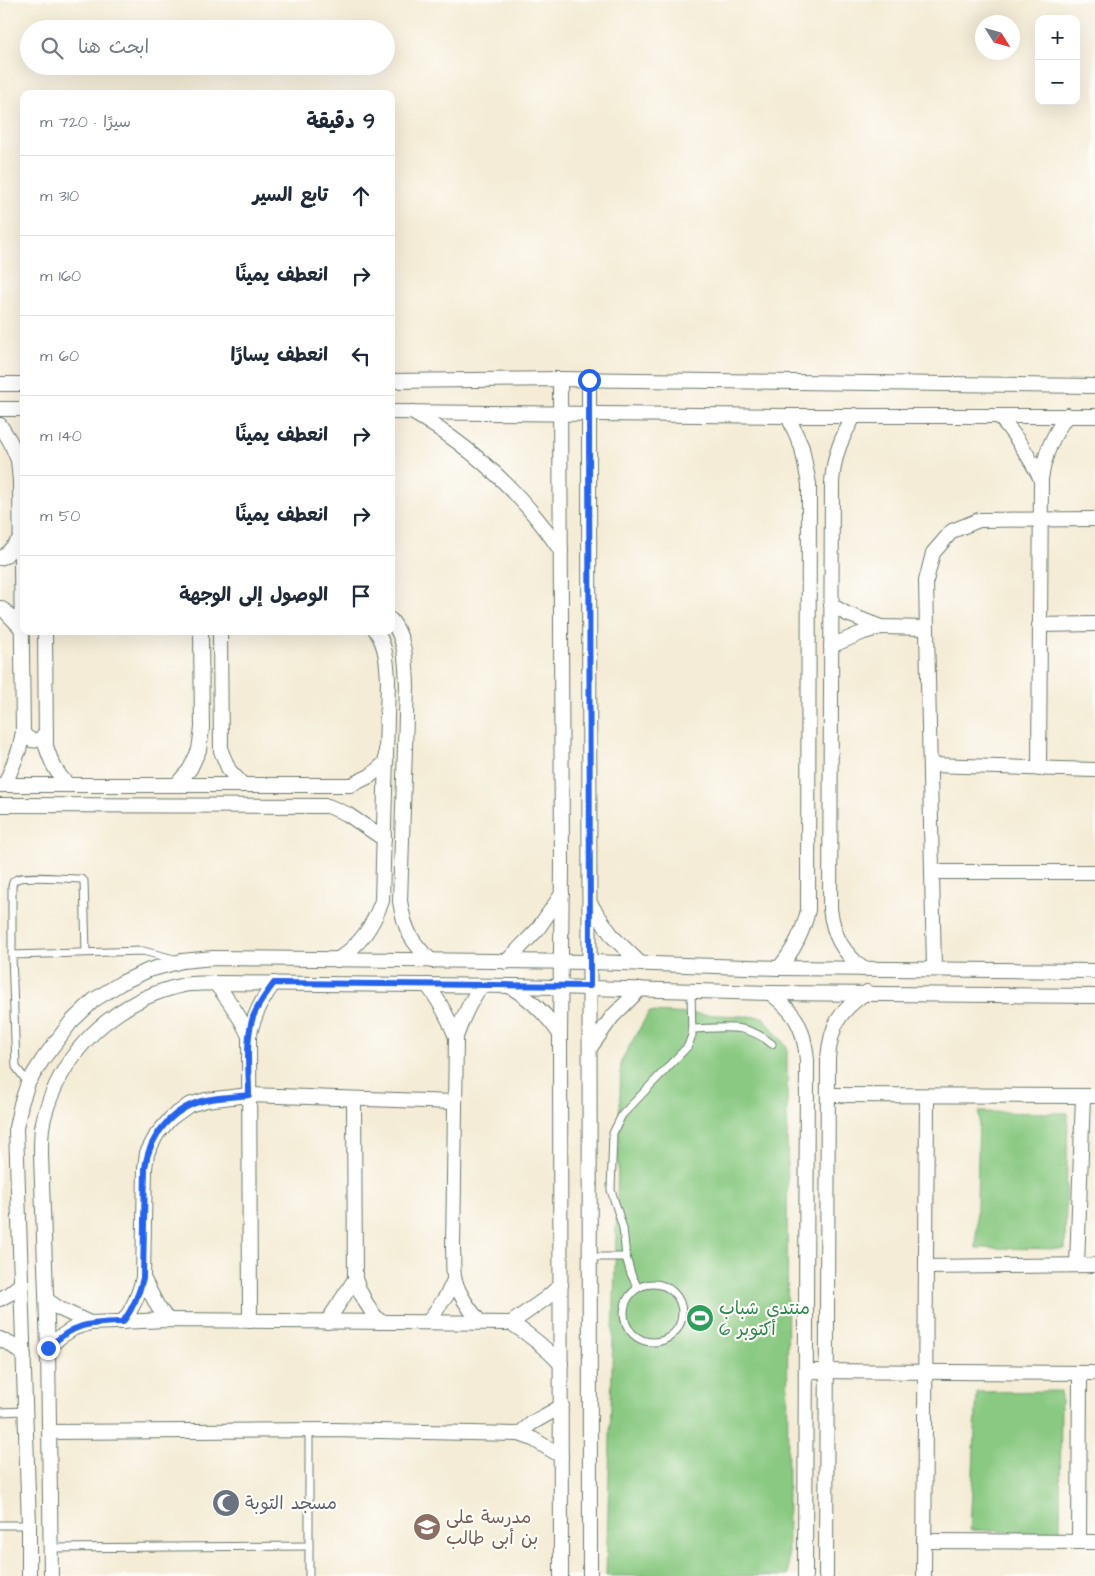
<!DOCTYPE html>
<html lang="ar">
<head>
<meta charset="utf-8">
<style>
	body { margin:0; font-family:"Architects Daughter","Playpen Sans Arabic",sans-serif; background:#f2f2f3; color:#1f2937; direction:rtl }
	.controls { position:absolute; right:15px; top:15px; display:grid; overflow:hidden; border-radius:10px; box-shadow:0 5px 20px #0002 }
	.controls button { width:45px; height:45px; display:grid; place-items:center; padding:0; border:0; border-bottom:1px solid #e0e1e3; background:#fff; color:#1f2937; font:25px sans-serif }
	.compass { position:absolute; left:975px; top:15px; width:45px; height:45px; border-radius:50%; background:#fff; box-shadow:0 5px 20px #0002; rotate:127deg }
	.stop { position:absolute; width:15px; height:15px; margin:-11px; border:4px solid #2563eb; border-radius:50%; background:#fff }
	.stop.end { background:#2563eb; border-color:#fff; box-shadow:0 1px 5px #0008 }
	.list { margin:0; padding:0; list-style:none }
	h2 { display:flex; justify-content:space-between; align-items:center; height:65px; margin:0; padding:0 20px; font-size:21px }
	h2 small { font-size:16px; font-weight:400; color:#747a83 }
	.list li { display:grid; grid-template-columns:32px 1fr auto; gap:15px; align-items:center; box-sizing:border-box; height:80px; padding:0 20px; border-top:1px solid #e0e1e3 }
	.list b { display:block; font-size:19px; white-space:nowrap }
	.list em { font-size:16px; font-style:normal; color:#747a83 }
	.icon { flex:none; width:28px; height:28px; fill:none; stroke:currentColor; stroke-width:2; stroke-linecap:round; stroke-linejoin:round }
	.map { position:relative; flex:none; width:1095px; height:1576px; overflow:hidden; direction:ltr }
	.search { position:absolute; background:#fff; box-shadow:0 5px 20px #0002; left:20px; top:20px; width:375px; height:55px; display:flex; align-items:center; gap:12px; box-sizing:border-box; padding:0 18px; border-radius:28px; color:#747a83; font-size:19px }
	.panel { position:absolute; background:#fff; box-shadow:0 5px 20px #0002; left:20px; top:90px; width:375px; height:545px; border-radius:10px; direction:rtl }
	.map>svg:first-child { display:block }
	.green { fill:#89c981; stroke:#54835a }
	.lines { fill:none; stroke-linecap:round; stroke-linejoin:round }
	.service-casing { stroke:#6a7a6d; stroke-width:9 }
	.minor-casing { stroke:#6a7a6d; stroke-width:16 }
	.service { stroke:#fff; stroke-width:7 }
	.minor { stroke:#fff; stroke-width:14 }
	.route { stroke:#2563eb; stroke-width:6 }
	.labels { text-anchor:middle; stroke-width:4.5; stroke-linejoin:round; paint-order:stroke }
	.leisure-label { font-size:18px; fill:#27864d; stroke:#fdfcf7; text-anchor:start }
	.worship-label { font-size:18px; fill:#5b616d; stroke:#fdfcf7; text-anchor:start }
	.education-label { font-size:18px; fill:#785e54; stroke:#fdfcf7; text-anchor:start }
</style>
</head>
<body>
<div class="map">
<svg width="1095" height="1576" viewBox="0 0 1095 1576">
	<rect width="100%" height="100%" fill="#fdfcf7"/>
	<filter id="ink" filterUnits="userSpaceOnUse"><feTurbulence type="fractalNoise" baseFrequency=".02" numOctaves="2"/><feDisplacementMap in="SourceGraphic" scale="10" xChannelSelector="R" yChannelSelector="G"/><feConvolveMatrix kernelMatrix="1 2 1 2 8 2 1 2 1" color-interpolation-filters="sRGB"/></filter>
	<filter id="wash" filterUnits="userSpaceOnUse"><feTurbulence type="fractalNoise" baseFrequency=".0096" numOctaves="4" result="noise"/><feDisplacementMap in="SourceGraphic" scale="20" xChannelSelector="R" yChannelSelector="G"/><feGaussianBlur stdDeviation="1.12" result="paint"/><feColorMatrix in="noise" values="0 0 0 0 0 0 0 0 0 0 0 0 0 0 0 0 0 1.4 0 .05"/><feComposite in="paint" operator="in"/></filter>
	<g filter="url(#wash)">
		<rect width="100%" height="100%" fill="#f4ecd6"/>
		<g class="green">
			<path d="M649,1012L763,1017L787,1047L788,1576H606L621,1061Z"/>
			<path d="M979,1112L1068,1113L1065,1249L976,1248Z"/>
			<path d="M1061,1391L1060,1534L970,1530L977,1392Z"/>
		</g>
	</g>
	<g filter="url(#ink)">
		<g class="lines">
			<g class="service-casing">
				<g id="service">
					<path d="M12,955L143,951L178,960"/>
					<path d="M692,1029C724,1028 746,1022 772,1044"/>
					<path d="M28,1083L16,1067L12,955V886C13,882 13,881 17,879C24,875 70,879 81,879L84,881L86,952"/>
					<path d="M590,1257H626"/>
					<circle cx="653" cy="1313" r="29"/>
					<path d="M638,1288L631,1274L626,1257L623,1228L611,1190L613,1133L622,1115L688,1046L692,1035L691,991"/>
					<path d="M0,1412L25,1411"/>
					<path d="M309,1430V1576"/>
					<path d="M0,1525H29"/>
					<path d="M51,1548L309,1546"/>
				</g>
			</g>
			<g class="minor-casing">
				<g id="minor">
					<path d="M560,379L562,869L560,1034L561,1576"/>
					<path d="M589,380L590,1576"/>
					<path d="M391,381L560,379L1095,386"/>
					<path d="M0,384H24"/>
					<path d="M0,409H24"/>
					<path d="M391,412L788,416H1095"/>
					<path d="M412,412C474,448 522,493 561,551"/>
					<path d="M855,415C841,438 834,455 832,482L830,909C834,937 842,951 863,969"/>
					<path d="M999,416C1016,436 1029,456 1041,479"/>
					<path d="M0,425L10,441L18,460L20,481L23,732L19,750L5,785"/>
					<path d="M0,558L5,556L21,538"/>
					<path d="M831,605L847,614L881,627L927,628"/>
					<path d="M0,608L5,611L22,629"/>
					<path d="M391,620C406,639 406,663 407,686L400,901C404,928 411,943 432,961"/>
					<path d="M1039,625L1095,624"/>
					<path d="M45,631L46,746C51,762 56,773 68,785"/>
					<path d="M220,631L221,751L229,770L243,785"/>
					<path d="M831,646L864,632L881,627"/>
					<path d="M23,732C30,744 41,743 46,731"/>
					<path d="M930,765L1095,770"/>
					<path d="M1039,769L1041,479C1045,453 1052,437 1067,415"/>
					<path d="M0,785H351L370,776L386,762"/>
					<path d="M176,785L190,769L199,750L202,728L201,631"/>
					<path d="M0,805L328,806L347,814L384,839"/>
					<path d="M932,872H1095"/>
					<path d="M591,905L613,937L641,964"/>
					<path d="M337,960C361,944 372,927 382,901L388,680C387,663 386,645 376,631"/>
					<path d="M506,962L537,930L562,894"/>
					<path d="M779,968C794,950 803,933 808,910L809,484L802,448L788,416"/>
					<path d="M934,969L926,581L933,553L952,531L979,520L1095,519"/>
					<path d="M215,983C229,1000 240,1016 249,1036"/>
					<path d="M427,985C440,1001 448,1017 456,1037"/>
					<path d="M509,986C530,998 546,1014 560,1034"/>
					<path d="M770,993C796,1013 804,1027 807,1060L805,1576"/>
					<path d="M590,1048L612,1017L640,989"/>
					<path d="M828,1095L1095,1096"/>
					<path d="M354,1099L355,1279C361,1296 368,1309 380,1322"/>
					<path d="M1077,1265L1083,1096"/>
					<path d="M926,1267L1095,1265"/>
					<path d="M143,1278L158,1307L168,1320"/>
					<path d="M0,1299L9,1294L21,1284"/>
					<path d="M47,1300L60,1309L90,1323"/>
					<path d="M250,1321L249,1036C254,1015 261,1000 274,983"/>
					<path d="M123,1322C133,1308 139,1295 143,1278L145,1168L147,1153L157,1134L171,1118L189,1105L206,1100L249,1095L455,1102"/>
					<path d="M327,1322L355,1279"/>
					<path d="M428,1322L447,1295L454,1280"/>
					<path d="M480,1322C470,1310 460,1297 455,1281C452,1271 454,1259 453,1249L456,1037C462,1018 470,1002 481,986"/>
					<path d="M511,1323L545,1299L561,1285"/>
					<path d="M0,1339L12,1345L24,1356"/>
					<path d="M48,1348L60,1337L74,1328L90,1323L168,1320L511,1323C530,1335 546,1348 561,1364"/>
					<path d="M806,1371L1095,1373"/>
					<path d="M50,1432L333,1430L519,1434L533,1439L561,1456"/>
					<path d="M519,1434L532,1423L562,1406"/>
					<path d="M924,1541L1095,1542"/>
					<path d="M1079,1542L1080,1373"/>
					<path d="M29,1576V1525L16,1128L21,1104L28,1083L43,1059L71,1022L94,1000L121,983L149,970L182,961L213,958L591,962L779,968L1095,971"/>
					<path d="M51,1576L48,1348L41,1155C41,1146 41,1137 42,1128C44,1113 50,1098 56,1085C81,1033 128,997 184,985C194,983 205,984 215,983L517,986L770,993L1095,996"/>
					<path d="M826,1576L828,1058C831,1025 839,1011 867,992"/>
					<path d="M924,1576L927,1096"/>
				</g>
			</g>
			<use href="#service" class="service"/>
			<use href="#minor" class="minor"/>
		</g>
	</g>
	<g class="lines" filter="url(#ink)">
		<path class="route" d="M48,1348C74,1323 89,1323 123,1322C133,1308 139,1295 143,1278L145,1168C149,1136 173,1107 206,1100C220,1097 235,1097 249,1095C249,1070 245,1041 253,1017C258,1004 266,994 274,983L590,986L589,380"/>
	</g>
	<defs>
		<g id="stadium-disc" transform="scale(1.4375)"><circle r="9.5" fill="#2e9e5b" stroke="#fdfcf7"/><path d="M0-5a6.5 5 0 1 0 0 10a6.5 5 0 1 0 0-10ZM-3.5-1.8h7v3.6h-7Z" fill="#fff"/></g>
		<g id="mosque-disc" transform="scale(1.4375)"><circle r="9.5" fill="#6b7280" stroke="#fdfcf7"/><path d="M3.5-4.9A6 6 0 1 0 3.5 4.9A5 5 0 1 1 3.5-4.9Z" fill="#fff"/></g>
		<g id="school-disc" transform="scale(1.4375)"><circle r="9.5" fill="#8d6e63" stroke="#fdfcf7"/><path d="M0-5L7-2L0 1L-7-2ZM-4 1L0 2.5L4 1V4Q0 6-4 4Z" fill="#fff"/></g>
	</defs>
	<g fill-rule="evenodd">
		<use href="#stadium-disc" x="700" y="1318"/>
		<use href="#mosque-disc" x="226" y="1503"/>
		<use href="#school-disc" x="427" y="1527"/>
	</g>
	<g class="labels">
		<g class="leisure-label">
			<text x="719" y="1314">منتدى شباب<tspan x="719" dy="21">6 أكتوبر</tspan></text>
		</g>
		<g class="worship-label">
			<text x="245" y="1509">مسجد التوبة</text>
		</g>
		<g class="education-label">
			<text x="446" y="1523">مدرسة على<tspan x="446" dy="21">بن أبى طالب</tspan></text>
		</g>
	</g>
</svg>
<div class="controls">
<button>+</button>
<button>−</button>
</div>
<svg class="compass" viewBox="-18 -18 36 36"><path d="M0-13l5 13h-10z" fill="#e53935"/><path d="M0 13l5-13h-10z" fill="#747a83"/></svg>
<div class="stop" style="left:589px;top:380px"></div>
<div class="stop end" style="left:48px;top:1348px"></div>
<div class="search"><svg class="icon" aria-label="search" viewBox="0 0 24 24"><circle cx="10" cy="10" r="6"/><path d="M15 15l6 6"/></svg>ابحث هنا</div>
<section class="panel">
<h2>9 دقيقة<small>سيرًا · 720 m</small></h2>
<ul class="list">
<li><svg class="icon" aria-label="ahead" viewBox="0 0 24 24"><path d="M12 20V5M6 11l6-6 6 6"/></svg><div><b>تابع السير</b></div><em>310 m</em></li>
<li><svg class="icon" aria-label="right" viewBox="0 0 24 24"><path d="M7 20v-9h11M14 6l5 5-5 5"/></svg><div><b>انعطف يمينًا</b></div><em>160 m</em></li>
<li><svg class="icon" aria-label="left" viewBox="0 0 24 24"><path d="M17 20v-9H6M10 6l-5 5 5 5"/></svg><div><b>انعطف يسارًا</b></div><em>60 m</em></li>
<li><svg class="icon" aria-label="right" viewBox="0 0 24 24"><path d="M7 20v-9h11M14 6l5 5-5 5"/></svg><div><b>انعطف يمينًا</b></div><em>140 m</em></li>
<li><svg class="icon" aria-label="right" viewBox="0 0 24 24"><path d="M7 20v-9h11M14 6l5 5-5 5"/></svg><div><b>انعطف يمينًا</b></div><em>50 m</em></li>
<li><svg class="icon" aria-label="arrive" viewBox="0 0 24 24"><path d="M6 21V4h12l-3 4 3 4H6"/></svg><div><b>الوصول إلى الوجهة</b></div></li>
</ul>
</section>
</div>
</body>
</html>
